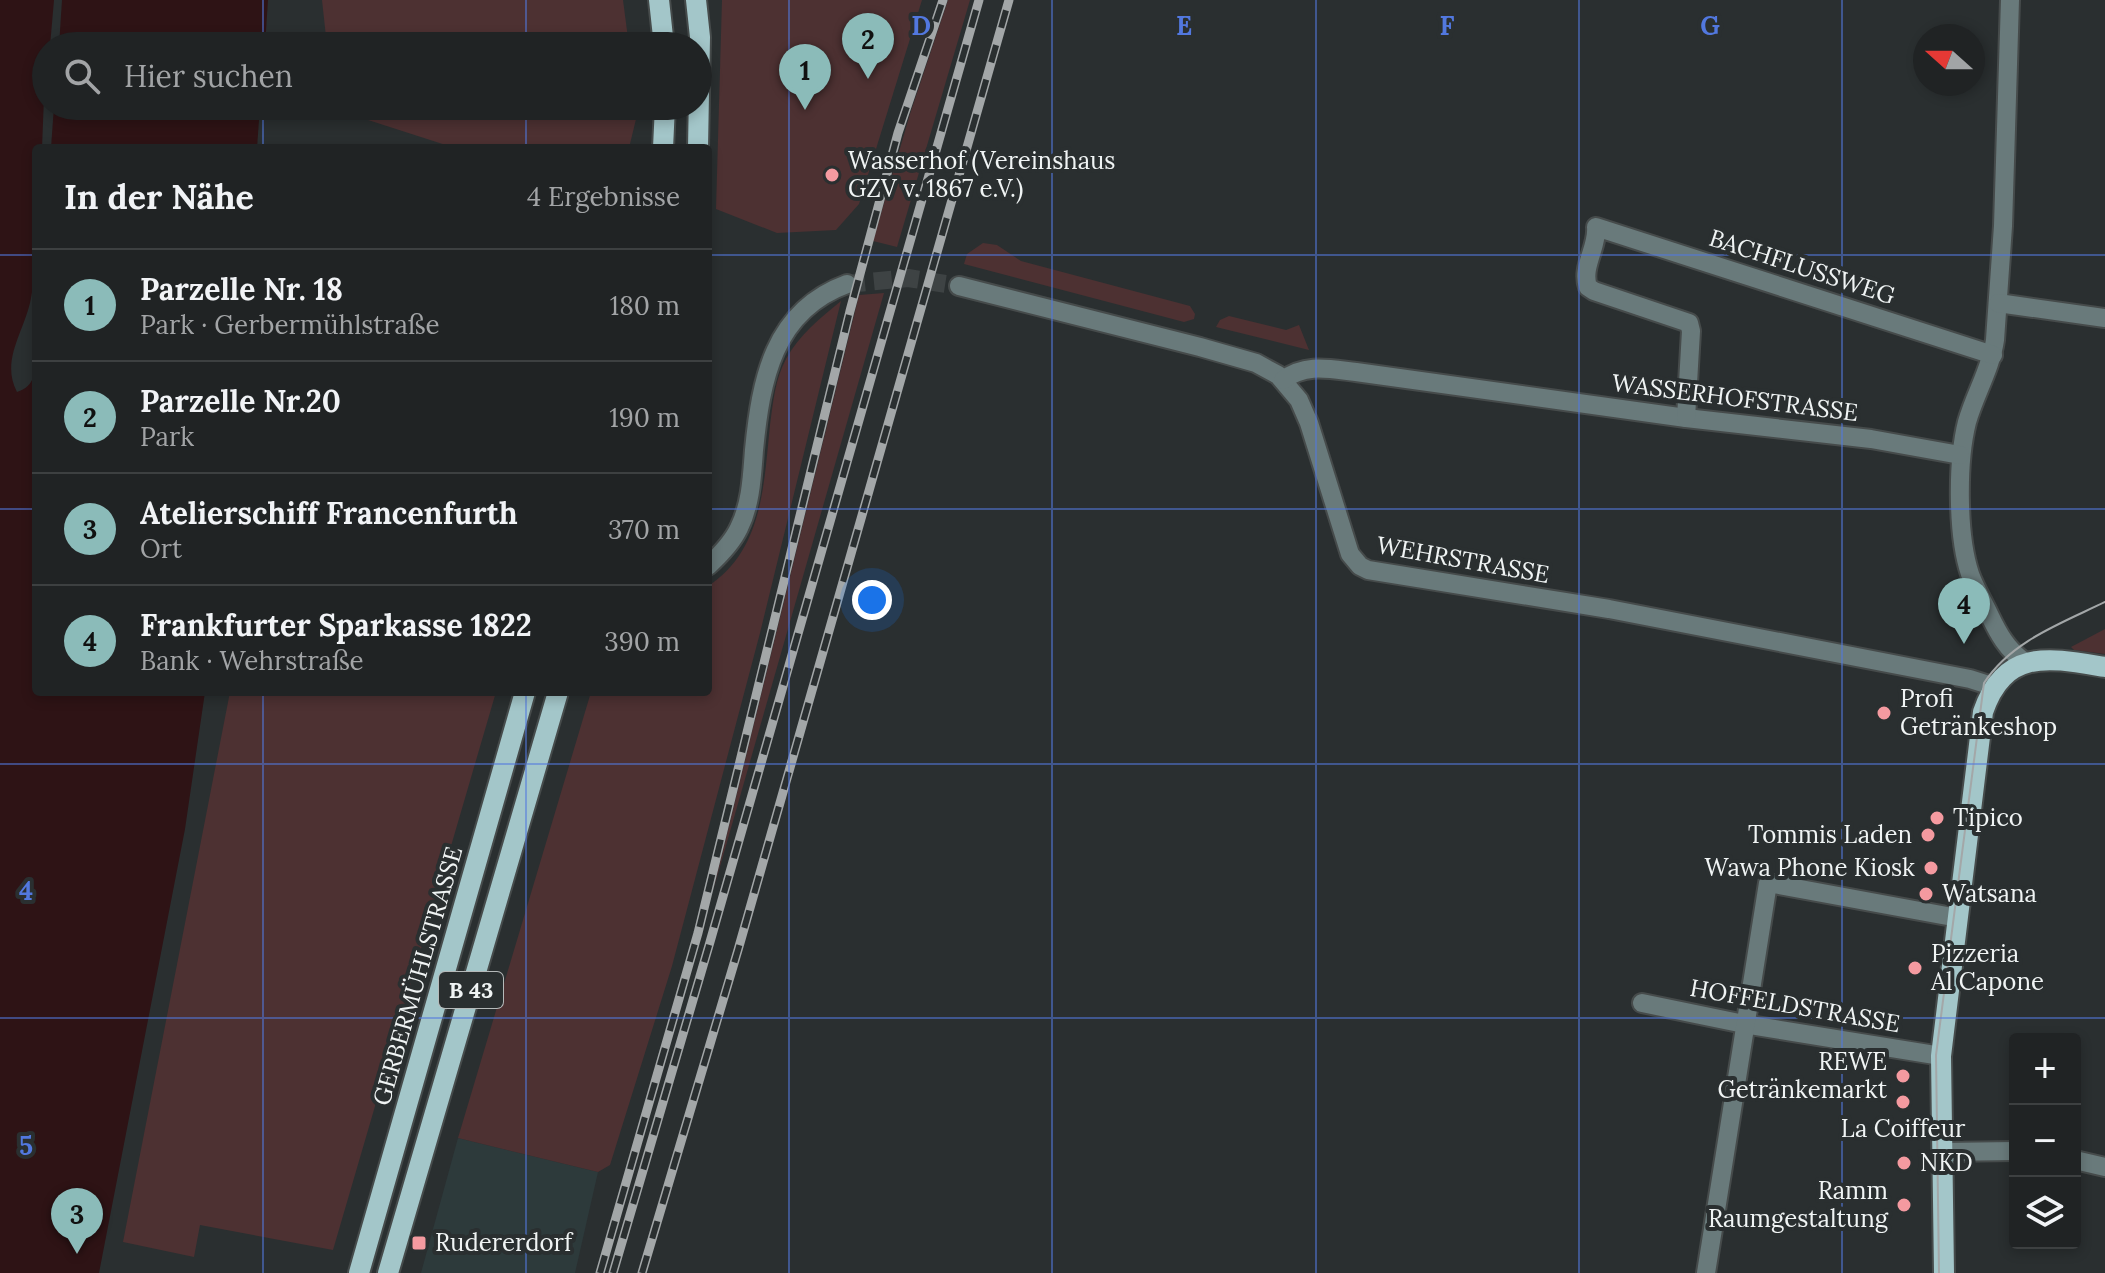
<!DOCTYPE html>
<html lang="de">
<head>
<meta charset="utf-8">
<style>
	body { margin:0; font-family:Lora,serif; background:#2d2f31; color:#f1f3f6 }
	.controls { position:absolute; right:24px; bottom:24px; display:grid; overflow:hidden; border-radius:8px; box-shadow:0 4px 12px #0003 }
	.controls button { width:72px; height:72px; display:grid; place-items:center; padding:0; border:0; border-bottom:2px solid #3d4041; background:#202324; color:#f1f3f6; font:40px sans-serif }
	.compass { position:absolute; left:1913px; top:24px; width:72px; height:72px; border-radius:50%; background:#202324; box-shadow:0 4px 12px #0003; rotate:291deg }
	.you { position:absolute; left:872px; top:600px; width:28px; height:28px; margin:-20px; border:6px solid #fff; border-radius:50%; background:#1a73e8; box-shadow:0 0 0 12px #1a73e833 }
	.badge { display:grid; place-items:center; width:52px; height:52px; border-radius:50%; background:#8bbbb9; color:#111; font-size:26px; font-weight:700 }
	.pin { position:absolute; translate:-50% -66px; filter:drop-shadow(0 2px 4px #0008) }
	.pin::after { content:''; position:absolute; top:42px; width:28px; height:24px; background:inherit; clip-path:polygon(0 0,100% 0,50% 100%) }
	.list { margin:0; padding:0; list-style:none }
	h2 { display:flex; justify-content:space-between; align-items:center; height:104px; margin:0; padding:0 32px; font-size:34px }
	h2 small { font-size:26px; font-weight:400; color:#a2a4a6 }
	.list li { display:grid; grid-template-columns:52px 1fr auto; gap:24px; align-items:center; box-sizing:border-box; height:112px; padding:0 32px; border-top:2px solid #3d4041 }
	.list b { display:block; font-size:30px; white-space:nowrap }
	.list p { margin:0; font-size:26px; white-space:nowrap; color:#a2a4a6 }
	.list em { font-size:26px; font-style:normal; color:#a2a4a6 }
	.icon { flex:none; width:44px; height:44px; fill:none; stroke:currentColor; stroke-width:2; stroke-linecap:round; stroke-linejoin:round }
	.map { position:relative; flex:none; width:2105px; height:1273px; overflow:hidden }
	.search { position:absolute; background:#202324; box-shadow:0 4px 12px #0003; left:32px; top:32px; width:680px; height:88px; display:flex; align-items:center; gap:20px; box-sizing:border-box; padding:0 28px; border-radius:44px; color:#a2a4a6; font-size:30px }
	.panel { position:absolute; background:#202324; box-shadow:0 4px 12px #0003; left:32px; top:144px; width:680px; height:552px; border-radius:8px }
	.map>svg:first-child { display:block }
	.built { fill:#2d3a3b }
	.green { fill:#4d3132 }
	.water { fill:#2e1315 }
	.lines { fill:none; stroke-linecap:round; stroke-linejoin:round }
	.minor-tunnel { stroke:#3e4344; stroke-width:18; stroke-dasharray:18 9; stroke-linecap:butt }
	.minor-casing { stroke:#464b4b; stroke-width:22 }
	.major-casing { stroke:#464b4b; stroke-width:24 }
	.minor { stroke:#697a7b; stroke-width:18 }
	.major { stroke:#a3c6c9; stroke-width:20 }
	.tram { stroke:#a3a7a8; stroke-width:2 }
	.rail-casing { stroke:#a3a7a8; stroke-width:9 }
	.rail { stroke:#2a2f30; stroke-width:6; stroke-dasharray:18; stroke-linecap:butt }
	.grid { fill:none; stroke:#5278df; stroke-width:2; stroke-opacity:0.55 }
	.poi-dot { fill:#f49aa0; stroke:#2a2f30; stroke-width:3 }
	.labels { text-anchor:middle; stroke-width:8; stroke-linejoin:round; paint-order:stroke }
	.shield { fill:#2a2f30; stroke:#b5b9b9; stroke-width:2 }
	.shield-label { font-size:22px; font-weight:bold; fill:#f0f4f4 }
	.poi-label { font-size:24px; fill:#f0f4f4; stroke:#2a2f30; text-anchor:start }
	.street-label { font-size:24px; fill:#f0f4f4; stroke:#2a2f30 }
	.grid-label { font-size:26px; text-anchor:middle; font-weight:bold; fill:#5278df; stroke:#2a2f30; stroke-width:8; stroke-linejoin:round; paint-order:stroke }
</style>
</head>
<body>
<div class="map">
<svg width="2105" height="1273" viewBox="0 0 2105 1273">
	<rect width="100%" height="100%" fill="#2a2f30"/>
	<path class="built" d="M458,1138L598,1172L575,1273H421Z"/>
	<g class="green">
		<path d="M322,0H623L629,46H327Z"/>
		<path d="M722,0H922L859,204L836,230L777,233L716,209Z"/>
		<path d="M948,0H970L897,247L873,241L910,114Z"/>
		<path d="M334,106H636L637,115L629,148H455L334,109Z"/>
		<path d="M983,243L997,245L1021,261L1190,306L1195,314L1194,319L1184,322L964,264L967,254Z"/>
		<path d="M884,293L713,891L859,295Z"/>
		<path d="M841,301L760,633L672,966L610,1165L598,1172L458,1138L591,692H708V586C763,551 764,483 770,425C773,403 775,379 786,359C800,334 819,319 841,301Z"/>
		<path d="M1229,316L1286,330L1299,325L1309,350L1216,327L1220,320Z"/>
		<path d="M2105,629V654L2074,650L2071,647Z"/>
		<path d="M230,692H496L333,1250L200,1225L194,1257L123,1242Z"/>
	</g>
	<g class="water">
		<path d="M0,0H54L50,46H46L42,148H36C36,197 40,250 31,298C25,331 0,360 17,392C35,386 35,373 36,356V692H205L185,829L99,1273H0Z"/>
		<path d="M62,0H268L265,46H59Z"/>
		<path d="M54,106H260L257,148H51Z"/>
	</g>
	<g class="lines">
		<path class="minor-tunnel" d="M847,284L908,278L959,286"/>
		<g class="minor-casing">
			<g id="minor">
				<path d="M2010,0L2003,226L1995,340C1991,368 1975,394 1967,422C1957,462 1957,535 1970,574C1975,588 1983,601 1989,614C1998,633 2007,650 2025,662"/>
				<path d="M959,286L1200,347L1256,363L1278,375L1299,400L1309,423L1350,554L1360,566L1368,570L1609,609L1970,679L1995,687"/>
				<path d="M1998,303L2105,318"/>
				<path d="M1283,380C1306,363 1329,369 1356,372L1686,418L1871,439L1960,455"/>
				<path d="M1686,418L1691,331L1689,323L1594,291L1588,287C1581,267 1598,247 1596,227L1993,355"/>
				<path d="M708,566C720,555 732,543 739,528C751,504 752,476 754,450C761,380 773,311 847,284"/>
				<path d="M1642,1003L1744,1024L1941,1056"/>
				<path d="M1943,1152L2015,1151"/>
				<path d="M2075,1160L2105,1167"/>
				<path d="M1706,1273L1768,883L1958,918"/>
			</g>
		</g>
		<g class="major-casing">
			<g id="major">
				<path d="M659,0L664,46"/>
				<path d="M696,0L700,37L698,148"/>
				<path d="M663,148L665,106"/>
				<path d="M359,1273L525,692"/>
				<path d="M388,1273L558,692"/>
				<path d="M1944,1273L1941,1056L1983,712C2005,647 2051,658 2105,667"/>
			</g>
		</g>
		<use href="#minor" class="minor"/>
		<use href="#major" class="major"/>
		<path class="tram" d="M1939,1273L1936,1055L1984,683C2011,641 2062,623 2105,602"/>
		<g class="rail-casing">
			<g id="rail">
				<path d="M600,1273L698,933L850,311L898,133L943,0"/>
				<path d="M613,1273L710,942L979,0"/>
				<path d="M642,1273L738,950L1009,0"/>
			</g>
		</g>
		<use href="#rail" class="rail"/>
	</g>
	<path class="grid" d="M263,0V46M526,0V46M789,0V1273M1052,0V1273M1316,0V1273M1579,0V1273M1842,0V1273M263,106V148M526,106V148M0,255H36M708,255H2105M0,509H36M708,509H2105M263,692V1273M526,692V1273M0,764H2105M0,1018H2105"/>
	<g class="poi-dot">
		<circle cx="832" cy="175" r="8"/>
		<circle cx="1884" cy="713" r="8"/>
		<circle cx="1937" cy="818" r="8"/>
		<circle cx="1928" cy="835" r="8"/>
		<circle cx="1931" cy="868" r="8"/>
		<circle cx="1926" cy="894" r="8"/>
		<circle cx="1915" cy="968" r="8"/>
		<circle cx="1903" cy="1076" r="8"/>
		<circle cx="1903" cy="1102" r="8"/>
		<circle cx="1904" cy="1163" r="8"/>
		<circle cx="1904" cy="1205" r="8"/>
		<rect x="411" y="1235" width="16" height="16" rx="4"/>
	</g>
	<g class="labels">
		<rect class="shield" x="439" y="972" width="64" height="36" rx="6"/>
		<g class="shield-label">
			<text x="471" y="998">B 43</text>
		</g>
		<g class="poi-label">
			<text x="848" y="169">Wasserhof (Vereinshaus<tspan x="848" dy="28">GZV v. 1867 e.V.)</tspan></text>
			<text x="1900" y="707">Profi<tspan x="1900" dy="28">Getränkeshop</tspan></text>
			<text x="1953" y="826">Tipico</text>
			<text x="1912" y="843" text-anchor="end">Tommis Laden</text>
			<text x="1915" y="876" text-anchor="end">Wawa Phone Kiosk</text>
			<text x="1942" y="902">Watsana</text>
			<text x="1931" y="962">Pizzeria<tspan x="1931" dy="28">Al Capone</tspan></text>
			<text x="1887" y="1070" text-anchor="end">REWE<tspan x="1887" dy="28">Getränkemarkt</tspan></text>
			<text x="1903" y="1137" text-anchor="middle">La Coiffeur</text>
			<text x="1920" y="1171">NKD</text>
			<text x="1888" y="1199" text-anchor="end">Ramm<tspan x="1888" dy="28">Raumgestaltung</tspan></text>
			<text x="435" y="1251">Rudererdorf</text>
		</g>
		<g class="street-label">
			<text transform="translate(1802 267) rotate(18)" y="8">BACHFLUSSWEG</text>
			<text transform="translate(1735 398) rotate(7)" y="8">WASSERHOFSTRASSE</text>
			<text transform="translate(1463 560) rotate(10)" y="8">WEHRSTRASSE</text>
			<text transform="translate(418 976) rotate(-74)" y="8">GERBERMÜHLSTRASSE</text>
			<text transform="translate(1795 1006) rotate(10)" y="8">HOFFELDSTRASSE</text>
		</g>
	</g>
	<g class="grid-label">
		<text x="921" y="35">D</text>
		<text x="1184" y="35">E</text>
		<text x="1447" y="35">F</text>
		<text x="1710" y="35">G</text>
		<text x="26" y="900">4</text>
		<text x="26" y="1155">5</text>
	</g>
</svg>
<div class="controls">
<button>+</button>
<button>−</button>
<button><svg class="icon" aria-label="layers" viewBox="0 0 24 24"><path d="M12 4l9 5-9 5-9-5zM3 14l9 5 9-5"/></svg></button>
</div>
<svg class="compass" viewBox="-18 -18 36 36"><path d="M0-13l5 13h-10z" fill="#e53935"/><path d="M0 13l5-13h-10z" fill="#a2a4a6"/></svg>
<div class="you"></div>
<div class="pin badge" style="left:805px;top:110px">1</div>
<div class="pin badge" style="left:868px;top:79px">2</div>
<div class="pin badge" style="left:77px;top:1254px">3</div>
<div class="pin badge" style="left:1964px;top:644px">4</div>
<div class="search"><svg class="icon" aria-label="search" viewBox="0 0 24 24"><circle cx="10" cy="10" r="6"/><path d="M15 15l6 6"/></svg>Hier suchen</div>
<section class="panel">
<h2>In der Nähe<small>4 Ergebnisse</small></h2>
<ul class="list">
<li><span class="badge">1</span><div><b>Parzelle Nr. 18</b><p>Park · Gerbermühlstraße</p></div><em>180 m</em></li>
<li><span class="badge">2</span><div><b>Parzelle Nr.20</b><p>Park</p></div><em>190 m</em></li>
<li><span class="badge">3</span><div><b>Atelierschiff Francenfurth</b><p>Ort</p></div><em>370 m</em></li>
<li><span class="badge">4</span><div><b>Frankfurter Sparkasse 1822</b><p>Bank · Wehrstraße</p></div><em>390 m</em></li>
</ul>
</section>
</div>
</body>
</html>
